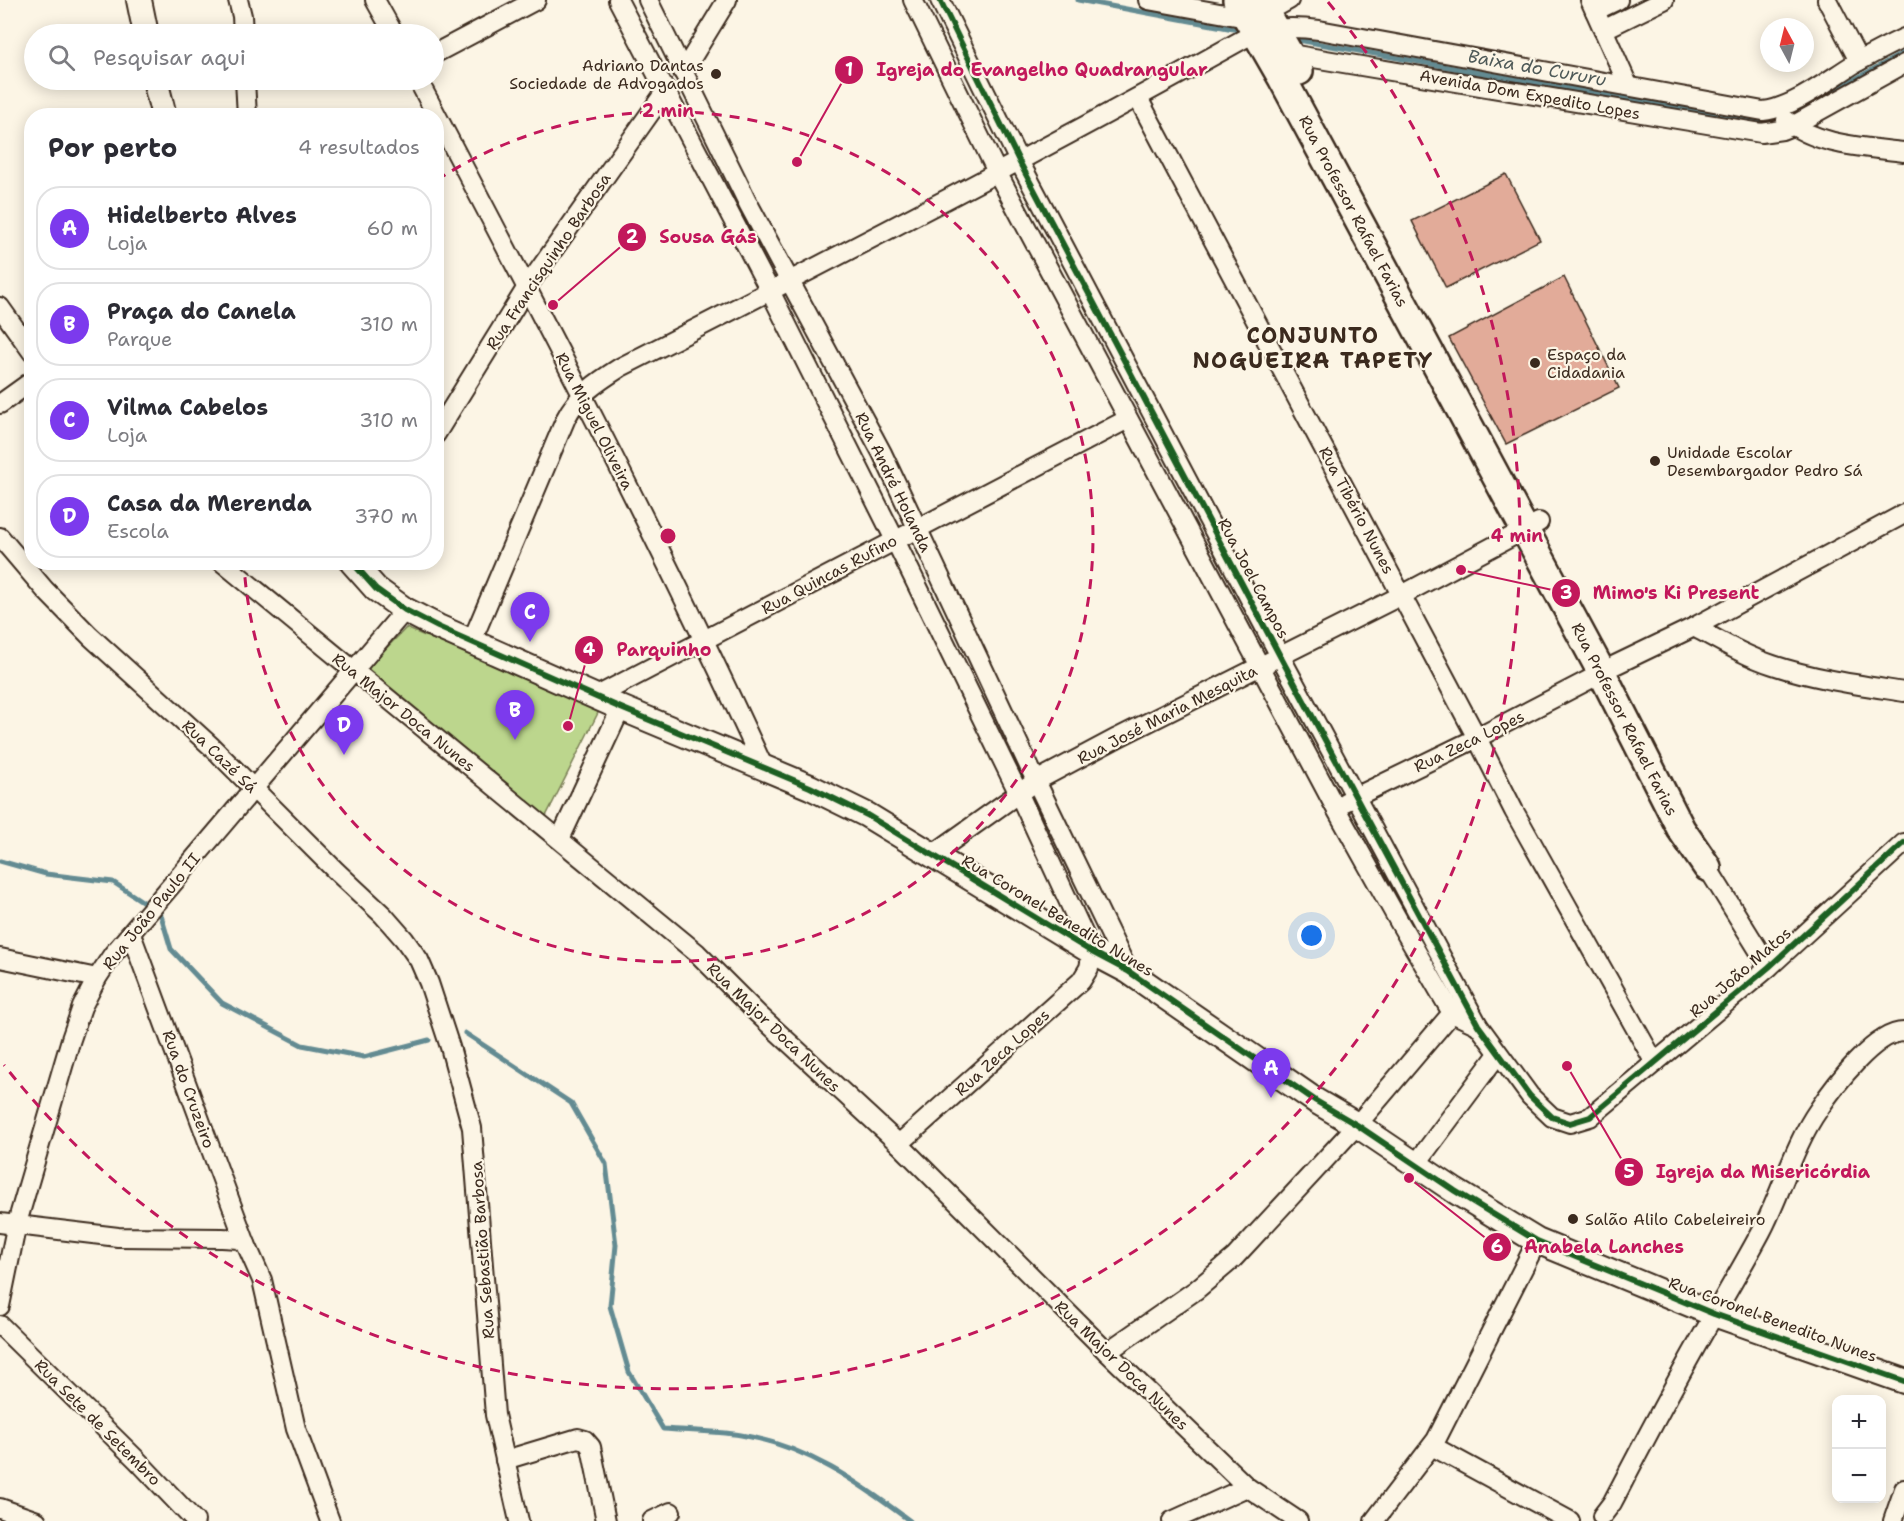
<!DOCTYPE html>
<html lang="pt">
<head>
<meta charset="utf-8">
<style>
	body { margin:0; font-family:"Shantell Sans",sans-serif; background:#f7f7f7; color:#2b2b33 }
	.controls { position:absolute; right:18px; bottom:18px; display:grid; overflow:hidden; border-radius:12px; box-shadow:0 3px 15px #0003 }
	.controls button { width:54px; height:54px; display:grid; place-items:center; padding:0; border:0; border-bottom:2px solid #e1e1e2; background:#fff; color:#2b2b33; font:30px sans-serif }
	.compass { position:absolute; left:1760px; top:18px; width:54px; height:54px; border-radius:50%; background:#fff; box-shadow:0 3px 15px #0003; rotate:353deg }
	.you { position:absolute; left:1312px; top:936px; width:21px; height:21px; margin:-15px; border:4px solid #fff; border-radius:50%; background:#1a73e8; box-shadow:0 0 0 9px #1a73e833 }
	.badge { display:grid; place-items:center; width:39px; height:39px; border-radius:50%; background:#7c3aed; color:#fff; font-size:20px; font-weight:700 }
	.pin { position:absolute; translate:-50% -50px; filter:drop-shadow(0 2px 3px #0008) }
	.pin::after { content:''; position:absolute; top:32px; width:21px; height:18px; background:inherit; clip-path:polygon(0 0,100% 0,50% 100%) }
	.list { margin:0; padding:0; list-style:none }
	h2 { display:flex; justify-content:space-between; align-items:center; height:78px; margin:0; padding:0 24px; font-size:26px }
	h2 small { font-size:20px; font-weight:400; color:#7c7c81 }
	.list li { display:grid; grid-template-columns:39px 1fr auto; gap:18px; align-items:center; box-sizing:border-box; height:84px; margin:0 12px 12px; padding:0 12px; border:2px solid #e1e1e2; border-radius:24px }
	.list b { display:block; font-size:22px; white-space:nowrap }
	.list p { margin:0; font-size:20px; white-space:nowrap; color:#7c7c81 }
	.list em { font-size:20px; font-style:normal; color:#7c7c81 }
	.icon { flex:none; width:33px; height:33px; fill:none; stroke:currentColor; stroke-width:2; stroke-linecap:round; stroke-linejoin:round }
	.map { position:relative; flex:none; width:1904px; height:1521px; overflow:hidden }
	.search { position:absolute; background:#fff; box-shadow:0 3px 15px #0003; left:24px; top:24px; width:420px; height:66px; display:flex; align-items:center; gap:15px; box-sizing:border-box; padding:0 21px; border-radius:33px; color:#7c7c81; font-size:22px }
	.panel { position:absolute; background:#fff; box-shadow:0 3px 15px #0003; left:24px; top:108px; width:420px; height:462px; border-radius:24px }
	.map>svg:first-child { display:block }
	.green { fill:#bcd68d; stroke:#7c8056; stroke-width:1.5 }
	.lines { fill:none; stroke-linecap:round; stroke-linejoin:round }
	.stream { stroke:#648b92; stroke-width:5 }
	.building { fill:#e2ab99; stroke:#3b2a1e; stroke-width:1.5 }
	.minor-casing { stroke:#3b2a1e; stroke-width:22 }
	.tertiary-casing { stroke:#3b2a1e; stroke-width:28 }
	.secondary-casing { stroke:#3b2a1e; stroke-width:32 }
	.minor { stroke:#fcf5e5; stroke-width:18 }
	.tertiary { stroke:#fcf5e5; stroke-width:24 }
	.secondary { stroke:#fcf5e5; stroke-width:27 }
	.cycleway-casing { stroke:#fcf5e5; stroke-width:10 }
	.cycleway { stroke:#1b5e20; stroke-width:6 }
	.ring { fill:none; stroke:#c2185b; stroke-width:3; stroke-dasharray:10 8 }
	.poi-dot { fill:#3b2a1e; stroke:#fcf5e5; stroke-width:2 }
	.labels { text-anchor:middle; stroke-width:4.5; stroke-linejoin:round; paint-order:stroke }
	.poi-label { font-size:16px; fill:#3b2a1e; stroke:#fcf5e5; text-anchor:start }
	.street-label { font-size:16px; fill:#3b2a1e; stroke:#fcf5e5 }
	.water-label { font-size:18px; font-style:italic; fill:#4f5a58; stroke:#fcf5e5 }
	.district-label { font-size:22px; font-weight:bold; letter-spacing:1.5px; fill:#3b2a1e; stroke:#fcf5e5 }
	.centre { fill:#c2185b; stroke:#fcf5e5; stroke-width:3 }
	.ring-label { font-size:18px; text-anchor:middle; font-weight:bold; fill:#c2185b; stroke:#fcf5e5; stroke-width:4.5; stroke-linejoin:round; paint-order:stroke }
	.leader { fill:none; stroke:#c2185b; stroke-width:2 }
	.callout-dot { fill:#c2185b; stroke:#fcf5e5; stroke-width:2 }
	.mark-label { font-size:18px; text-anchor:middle; font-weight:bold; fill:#fff }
	.callout-label { font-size:18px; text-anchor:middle; font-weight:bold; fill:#c2185b; stroke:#fcf5e5; stroke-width:4.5; stroke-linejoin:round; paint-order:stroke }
</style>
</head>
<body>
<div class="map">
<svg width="1904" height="1521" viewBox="0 0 1904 1521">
	<rect width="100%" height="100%" fill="#fcf5e5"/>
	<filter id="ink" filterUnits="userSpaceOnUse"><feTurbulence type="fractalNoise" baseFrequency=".0167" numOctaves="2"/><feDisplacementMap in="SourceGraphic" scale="12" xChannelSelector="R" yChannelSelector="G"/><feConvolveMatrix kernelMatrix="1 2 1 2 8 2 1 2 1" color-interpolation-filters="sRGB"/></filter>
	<g filter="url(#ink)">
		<path class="green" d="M406,628L600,709L545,818L362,673Z"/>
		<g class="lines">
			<g class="stream">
				<path d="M1078,0L1239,30"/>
				<path d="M1298,40L1760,123L1771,122"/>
				<path d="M1797,110L1904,53"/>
				<path d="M0,861L46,874L113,882L148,905"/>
				<path d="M156,910L160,912L171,949L222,1003L302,1045L364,1057L429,1040"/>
				<path d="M465,1033L571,1103L606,1164L616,1245L610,1306L629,1372L663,1429C689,1431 715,1431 741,1435C807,1446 858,1482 910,1521"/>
			</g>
		</g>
		<g class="building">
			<path d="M1506,174L1540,240L1446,288L1412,221Z"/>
			<path d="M1564,277L1619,388L1506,444L1449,338Z"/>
		</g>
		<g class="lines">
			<g class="minor-casing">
				<g id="minor">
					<path d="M238,0L242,16L243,34"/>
					<path d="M375,0L394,34"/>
					<path d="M618,0L770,291L895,540L1018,792L1092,952L1089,968L1081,981L899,1144"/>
					<path d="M648,0L749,205L882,453L1036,781L1128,971"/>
					<path d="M913,0L997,172L1335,807L1398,920L1452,1013L1478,1025"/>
					<path d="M940,0L1019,161L1280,656L1478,1025L1530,1096L1552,1117L1570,1123L1590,1117L1769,967L1904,843"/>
					<path d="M1148,0L1247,18L1273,9L1289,0"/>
					<path d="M1590,0L1628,85"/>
					<path d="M1827,0L1859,61"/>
					<path d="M1595,11L1618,0"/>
					<path d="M1603,30L1664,0"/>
					<path d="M1284,53L1761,133L1782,130L1792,126L1904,64"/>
					<path d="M434,54L536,0"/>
					<path d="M683,72L727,0"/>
					<path d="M245,80L247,116"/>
					<path d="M418,80C537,306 656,533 763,766"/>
					<path d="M1138,98L1477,738L1514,811L1655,1063"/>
					<path d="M1786,120C1817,146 1865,147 1904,152"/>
					<path d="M0,307L32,352"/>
					<path d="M0,404L32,381"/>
					<path d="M436,434L527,287L665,92"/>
					<path d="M0,537L45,590L90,636L212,747L336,871L383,915L404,939L419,960L429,983L450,1047L472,1128L495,1415L519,1521"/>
					<path d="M222,562L697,953L758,1014L899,1144L1107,1352L1247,1487L1298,1521"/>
					<path d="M1694,627C1720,641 1745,656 1773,665C1815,679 1860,685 1904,692"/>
					<path d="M471,643L566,418C578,394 599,381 621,367C834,259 1047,149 1256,32C1278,27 1297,27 1319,30L1763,111C1793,108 1828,80 1854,64C1870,55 1887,46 1904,38"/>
					<path d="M1615,665L1694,627L1904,514"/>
					<path d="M595,697L1128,419"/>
					<path d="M1345,802L1477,738L1602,673"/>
					<path d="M560,839L621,708"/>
					<path d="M932,855L1036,781L1117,738L1402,595L1539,522"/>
					<path d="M1707,867L1769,967"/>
					<path d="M131,934L246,1244"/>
					<path d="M0,958L97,978"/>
					<path d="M1416,1164L1498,1054"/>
					<path d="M0,1223L118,1237L222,1238L239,1239L246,1244L262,1280L296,1429L330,1521"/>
					<path d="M0,1306L17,1223L71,1039L82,1007L97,978L113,954L405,610"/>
					<path d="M0,1325L137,1460L195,1521"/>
					<path d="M1107,1352L1196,1290L1234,1258L1357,1125L1452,1013L1460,1006"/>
					<path d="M1432,1446L1570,1521"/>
					<path d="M505,1460L578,1438L585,1440L591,1447L606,1521"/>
					<path d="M0,1508L37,1521"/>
					<path d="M1602,1516L1612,1503C1645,1440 1678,1376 1714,1315C1730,1287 1746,1260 1761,1232C1782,1192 1793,1146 1819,1109C1834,1086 1876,1031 1904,1032"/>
					<path d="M652,1521L671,1512"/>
					<path d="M1172,1521L1247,1487"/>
					<path d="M1374,1521L1436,1440L1537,1241"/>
					<path d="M1893,1521L1904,1489"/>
				</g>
			</g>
			<g class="tertiary-casing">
				<g id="tertiary">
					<path d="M139,0L146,34"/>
					<path d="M155,80L164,116"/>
					<path d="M352,562L376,589L405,610L438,627L621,708L810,787L867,815L1092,952L1128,971L1316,1101L1357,1125L1455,1191L1537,1241L1714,1314L1904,1381"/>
				</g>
			</g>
			<g class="secondary-casing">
				<g id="secondary">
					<path d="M1237,0L1282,78L1525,530L1602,673L1681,829L1707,867"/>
					<path d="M1258,0L1299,71"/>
				</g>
			</g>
			<use href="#minor" class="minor"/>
			<use href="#tertiary" class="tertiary"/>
			<use href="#secondary" class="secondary"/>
			<g class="cycleway-casing">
				<g id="cycleway">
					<path d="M940,0L1019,161L1280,656L1478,1025L1530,1096L1552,1117L1570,1123L1590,1117L1769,967L1904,843"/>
					<path d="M352,562L376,589L405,610L438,627L621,708L810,787L867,815L1092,952L1128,971L1316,1101L1357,1125L1455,1191L1537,1241L1714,1314L1904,1381"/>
				</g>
			</g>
			<use href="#cycleway" class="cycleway"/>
		</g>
	</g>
	<g class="ring">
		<path d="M437 180A425 425 0 1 1 244 566"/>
		<path d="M1328 2A849 849 0 1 1 4 1065"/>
	</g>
	<g class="poi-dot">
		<circle cx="716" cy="74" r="6"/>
		<circle cx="1535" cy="363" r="6"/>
		<circle cx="1655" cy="461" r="6"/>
		<circle cx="1573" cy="1219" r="6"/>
	</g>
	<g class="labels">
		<g class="poi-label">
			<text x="704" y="71" text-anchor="end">Adriano Dantas<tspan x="704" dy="18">Sociedade de Advogados</tspan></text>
			<text x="1547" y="360">Espaço da<tspan x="1547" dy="18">Cidadania</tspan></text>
			<text x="1667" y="458">Unidade Escolar<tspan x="1667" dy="18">Desembargador Pedro Sá</tspan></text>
			<text x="1585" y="1225">Salão Alilo Cabeleireiro</text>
		</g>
		<g class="street-label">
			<text transform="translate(1530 94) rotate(10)" y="6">Avenida Dom Expedito Lopes</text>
			<text transform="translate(1354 211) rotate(62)" y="6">Rua Professor Rafael Farias</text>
			<text transform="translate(548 261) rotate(-56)" y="6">Rua Francisquinho Barbosa</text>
			<text transform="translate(595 421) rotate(63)" y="6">Rua Miguel Oliveira</text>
			<text transform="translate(894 482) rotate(64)" y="6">Rua André Holanda</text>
			<text transform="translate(1357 510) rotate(62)" y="6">Rua Tibério Nunes</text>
			<text transform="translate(829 574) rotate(-28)" y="6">Rua Quincas Rufino</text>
			<text transform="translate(1254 578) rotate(62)" y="6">Rua Joel Campos</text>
			<text transform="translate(404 712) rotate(39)" y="6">Rua Major Doca Nunes</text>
			<text transform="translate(1167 714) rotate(-27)" y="6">Rua José Maria Mesquita</text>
			<text transform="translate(1625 719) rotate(63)" y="6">Rua Professor Rafael Farias</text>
			<text transform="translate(1469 741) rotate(-26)" y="6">Rua Zeca Lopes</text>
			<text transform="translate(220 756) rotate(44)" y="6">Rua Cazé Sá</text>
			<text transform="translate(151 911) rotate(-51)" y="6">Rua João Paulo II</text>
			<text transform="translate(1058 915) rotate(31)" y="6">Rua Coronel Benedito Nunes</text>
			<text transform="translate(1740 972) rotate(-41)" y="6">Rua João Matos</text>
			<text transform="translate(774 1027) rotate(44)" y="6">Rua Major Doca Nunes</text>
			<text transform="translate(1002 1052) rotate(-42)" y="6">Rua Zeca Lopes</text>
			<text transform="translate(189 1089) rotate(70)" y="6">Rua do Cruzeiro</text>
			<text transform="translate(482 1250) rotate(-94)" y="6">Rua Sebastião Barbosa</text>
			<text transform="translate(1773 1319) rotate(20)" y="6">Rua Coronel Benedito Nunes</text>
			<text transform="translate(1122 1365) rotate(44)" y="6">Rua Major Doca Nunes</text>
			<text transform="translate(98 1422) rotate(45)" y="6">Rua Sete de Setembro</text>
		</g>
		<g class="water-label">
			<text transform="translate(1537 68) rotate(10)" y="6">Baixa do Cururu</text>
		</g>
		<g class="district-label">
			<text x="1313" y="343">CONJUNTO<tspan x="1313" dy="25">NOGUEIRA TAPETY</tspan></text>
		</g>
	</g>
	<circle cx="668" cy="536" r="9" class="centre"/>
	<g class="ring-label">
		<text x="668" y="117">2 min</text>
		<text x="1517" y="542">4 min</text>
	</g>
	<path class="leader" d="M797 162L849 70M553 305L632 237M1461 570L1566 593M568 726L589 650M1567 1066L1629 1172M1409 1178L1497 1247"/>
	<g class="callout-dot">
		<circle cx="797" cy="162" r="6"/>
		<circle cx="553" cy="305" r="6"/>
		<circle cx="1461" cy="570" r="6"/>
		<circle cx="568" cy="726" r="6"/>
		<circle cx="1567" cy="1066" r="6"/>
		<circle cx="1409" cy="1178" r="6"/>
		<circle cx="849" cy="70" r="15"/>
		<circle cx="632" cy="237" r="15"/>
		<circle cx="1566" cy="593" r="15"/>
		<circle cx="589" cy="650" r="15"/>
		<circle cx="1629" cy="1172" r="15"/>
		<circle cx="1497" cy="1247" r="15"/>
	</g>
	<g class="mark-label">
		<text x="849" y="76">1</text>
		<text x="632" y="243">2</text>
		<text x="1566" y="599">3</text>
		<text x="589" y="656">4</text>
		<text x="1629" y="1178">5</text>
		<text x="1497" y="1253">6</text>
	</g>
	<g class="callout-label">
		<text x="1042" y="76">Igreja do Evangelho Quadrangular</text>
		<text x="708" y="243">Sousa Gás</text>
		<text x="1676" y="599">Mimo's Ki Present</text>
		<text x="664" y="656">Parquinho</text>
		<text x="1763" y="1178">Igreja da Misericórdia</text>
		<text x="1604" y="1253">Anabela Lanches</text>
	</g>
</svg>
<div class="controls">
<button>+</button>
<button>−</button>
</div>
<svg class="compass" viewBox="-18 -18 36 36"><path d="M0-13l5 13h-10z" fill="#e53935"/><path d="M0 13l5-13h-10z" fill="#7c7c81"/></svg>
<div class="you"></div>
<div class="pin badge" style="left:1271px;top:1098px">A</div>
<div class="pin badge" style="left:515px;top:740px">B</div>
<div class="pin badge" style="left:530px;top:642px">C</div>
<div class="pin badge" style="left:344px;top:755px">D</div>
<div class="search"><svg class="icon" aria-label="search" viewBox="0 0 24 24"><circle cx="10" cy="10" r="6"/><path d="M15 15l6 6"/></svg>Pesquisar aqui</div>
<section class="panel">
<h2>Por perto<small>4 resultados</small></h2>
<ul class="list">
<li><span class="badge">A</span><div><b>Hidelberto Alves</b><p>Loja</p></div><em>60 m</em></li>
<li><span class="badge">B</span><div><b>Praça do Canela</b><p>Parque</p></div><em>310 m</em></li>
<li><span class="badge">C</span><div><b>Vilma Cabelos</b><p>Loja</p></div><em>310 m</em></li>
<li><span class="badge">D</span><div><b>Casa da Merenda</b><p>Escola</p></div><em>370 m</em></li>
</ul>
</section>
</div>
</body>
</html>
